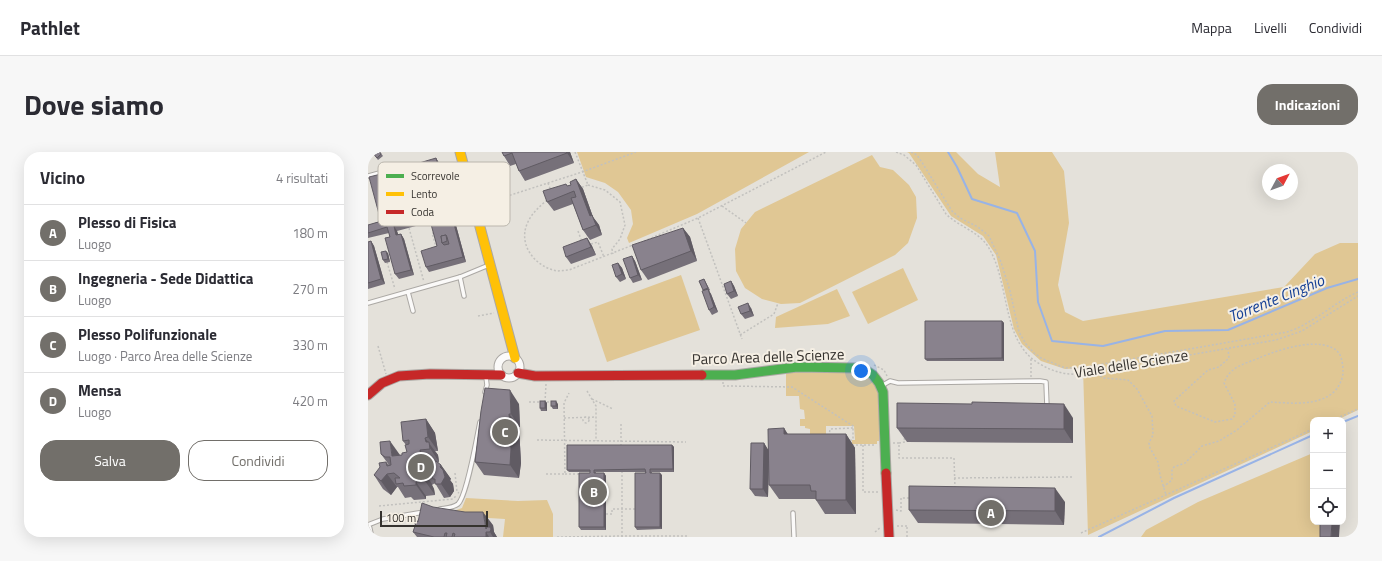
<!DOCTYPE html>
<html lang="it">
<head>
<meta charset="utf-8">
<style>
	body { margin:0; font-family:"Titillium Web",sans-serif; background:#f7f7f7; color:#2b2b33 }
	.controls { position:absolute; right:12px; bottom:12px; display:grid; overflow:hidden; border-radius:8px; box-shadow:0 4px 16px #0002 }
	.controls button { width:36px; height:36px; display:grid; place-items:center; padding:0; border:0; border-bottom:1px solid #e1e1e2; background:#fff; color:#2b2b33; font:20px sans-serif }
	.compass { position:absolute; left:894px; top:12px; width:36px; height:36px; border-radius:50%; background:#fff; box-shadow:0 4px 16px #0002; rotate:49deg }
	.scale { position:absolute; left:12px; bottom:10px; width:108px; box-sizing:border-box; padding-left:4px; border:2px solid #35322e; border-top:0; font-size:11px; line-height:14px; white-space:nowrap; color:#35322e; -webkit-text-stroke:3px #f5efe4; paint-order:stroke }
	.you { position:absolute; left:493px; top:219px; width:14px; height:14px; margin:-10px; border:3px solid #fff; border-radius:50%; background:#1a73e8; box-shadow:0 0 0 6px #1a73e833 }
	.badge { display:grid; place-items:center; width:26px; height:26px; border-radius:50%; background:#726f6a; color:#fff; font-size:13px; font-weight:700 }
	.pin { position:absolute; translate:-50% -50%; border:2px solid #fff; box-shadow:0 1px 4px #0006 }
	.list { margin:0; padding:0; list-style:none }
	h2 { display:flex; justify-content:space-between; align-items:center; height:52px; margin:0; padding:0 16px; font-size:17px }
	h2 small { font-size:13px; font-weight:400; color:#7c7c81 }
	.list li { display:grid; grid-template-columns:26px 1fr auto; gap:12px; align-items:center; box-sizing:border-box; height:56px; padding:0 16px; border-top:1px solid #e1e1e2 }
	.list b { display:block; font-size:15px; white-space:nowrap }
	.list p { margin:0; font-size:13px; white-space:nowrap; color:#7c7c81 }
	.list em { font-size:13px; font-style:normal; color:#7c7c81 }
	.actions { display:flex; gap:8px; padding:12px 16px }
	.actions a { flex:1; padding:9px 0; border:1px solid #726f6a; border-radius:16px; text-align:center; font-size:14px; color:#726f6a }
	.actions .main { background:#726f6a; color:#fff }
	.icon { flex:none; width:22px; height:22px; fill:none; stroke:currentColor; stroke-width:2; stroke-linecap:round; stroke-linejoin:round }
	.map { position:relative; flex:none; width:990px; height:385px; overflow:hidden; border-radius:16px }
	header { display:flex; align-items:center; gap:24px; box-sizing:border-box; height:56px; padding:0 20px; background:#fff; border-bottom:1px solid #e1e1e2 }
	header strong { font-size:19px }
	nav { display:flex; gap:22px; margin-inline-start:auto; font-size:14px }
	.intro { display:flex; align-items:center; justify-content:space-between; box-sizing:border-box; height:96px; padding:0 24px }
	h1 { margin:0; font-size:28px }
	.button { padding:10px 18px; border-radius:16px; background:#726f6a; color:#fff; font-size:14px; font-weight:700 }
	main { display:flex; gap:24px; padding:0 24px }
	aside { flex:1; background:#fff; border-radius:16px; box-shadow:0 4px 16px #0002 }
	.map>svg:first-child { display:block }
	.green { fill:#e0c794 }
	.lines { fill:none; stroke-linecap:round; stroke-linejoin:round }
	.stream { stroke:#98b3e6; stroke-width:2 }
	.lane-casing { stroke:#aba8a4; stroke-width:5.5 }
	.street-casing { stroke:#aba8a4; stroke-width:9 }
	.fast-casing { stroke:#aba8a4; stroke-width:11 }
	.slow-casing { stroke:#aba8a4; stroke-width:11 }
	.jam-casing { stroke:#aba8a4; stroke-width:11 }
	.path { stroke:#c2c1be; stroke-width:1.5; stroke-dasharray:2 2; stroke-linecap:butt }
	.lane { stroke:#fbfaf9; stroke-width:3.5 }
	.street { stroke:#fbfaf9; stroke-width:7 }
	.fast { stroke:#4caf50; stroke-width:9 }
	.slow { stroke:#ffc107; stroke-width:9 }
	.jam { stroke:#c62828; stroke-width:9 }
	.wall { fill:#767079 }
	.shaded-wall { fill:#605b63 }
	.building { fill:#89828d; stroke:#605b63; fill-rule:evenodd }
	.labels { text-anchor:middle; stroke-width:4; stroke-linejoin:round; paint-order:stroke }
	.street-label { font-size:15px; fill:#35322e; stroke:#f5efe4 }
	.water-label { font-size:16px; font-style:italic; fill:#143f95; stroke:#f5efe4 }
	.key { fill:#f5efe4; stroke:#bbb6ad; stroke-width:1 }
	.key-label { font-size:11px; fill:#35322e }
</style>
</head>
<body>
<header>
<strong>Pathlet</strong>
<nav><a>Mappa</a><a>Livelli</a><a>Condividi</a></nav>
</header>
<div class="intro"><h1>Dove siamo</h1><a class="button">Indicazioni</a></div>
<main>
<aside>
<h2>Vicino<small>4 risultati</small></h2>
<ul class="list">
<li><span class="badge">A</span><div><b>Plesso di Fisica</b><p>Luogo</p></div><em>180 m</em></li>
<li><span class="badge">B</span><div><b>Ingegneria - Sede Didattica</b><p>Luogo</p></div><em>270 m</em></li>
<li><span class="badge">C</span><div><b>Plesso Polifunzionale</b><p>Luogo · Parco Area delle Scienze</p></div><em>330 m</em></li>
<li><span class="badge">D</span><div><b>Mensa</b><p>Luogo</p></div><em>420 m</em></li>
</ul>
<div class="actions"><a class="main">Salva</a><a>Condividi</a></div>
</aside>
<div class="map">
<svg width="990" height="385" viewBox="0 0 990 385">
	<rect width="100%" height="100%" fill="#e4e1da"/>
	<g class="green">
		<path d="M209,0H441L329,62L261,91L259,86L265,72L263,58L250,40L237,31L218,25Z"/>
		<path d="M539,0H588L610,22L632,35L627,0H684L696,19L701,71L690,133L697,160L715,169L916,135L947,102L972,91H990V258L969,268H945V279L720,383L715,216L697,217L673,209L654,192L646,177L628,103L615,84L583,64L541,1Z"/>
		<path d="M504,3L512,15L525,18L541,33L548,45L549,66L540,91L527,103L432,151L413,152L394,147L377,136L368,119L367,97L373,77L387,60Z"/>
		<path d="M535,116L550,148L500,172L484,140Z"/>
		<path d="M313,123L332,178L239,210L221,157Z"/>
		<path d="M469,137L482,164L460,172L407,176L408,165Z"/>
		<path d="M418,220L493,221L506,230L512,243L511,289H509V292H484V288H487L486,274H458V282H442V277L437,276V274H432V267H437L436,258L432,257L431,244H418Z"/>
		<path d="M945,301V370H954L953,385H773L778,378L830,350Z"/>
		<path d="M98,346L150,349L179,348L185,362V385H135L137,367L104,365L80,361L94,356Z"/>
	</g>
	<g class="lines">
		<g class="stream">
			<path d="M580,0L589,15L604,47L649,61L667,99L670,150L684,189L735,194L797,179L860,178L959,136L990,127"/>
			<path d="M975,270L990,264"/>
			<path d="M731,385L806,346L945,283"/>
		</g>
		<g class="lane-casing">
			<g id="lane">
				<path d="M0,24L26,17L36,52L61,55"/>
				<path d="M92,125L96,144"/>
				<path d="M40,140L45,159"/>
				<path d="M0,151L92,125L121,113"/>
				<path d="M515,233L522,229L530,231L672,229L678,230L679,255"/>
				<path d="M117,240L119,233L118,225"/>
				<path d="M72,357C78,356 85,356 90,352C99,344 109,284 112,270"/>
				<path d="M425,361L426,385"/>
				<path d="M0,373L15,367L56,360"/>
			</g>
		</g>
		<g class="street-casing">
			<g id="street">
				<circle cx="141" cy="215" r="11"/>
				<path d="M0,376L2,385"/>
			</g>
		</g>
		<g class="fast-casing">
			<path id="fast" d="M334,223H367L429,215L488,216L499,219L505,223L511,231L515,240L518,321"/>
		</g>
		<g class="slow-casing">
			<path id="slow" d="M92,0L147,206"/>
		</g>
		<g class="jam-casing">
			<g id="jam">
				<path d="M150,221L167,224L334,223"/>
				<path d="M0,243L14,231L31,224L62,222L133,223"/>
				<path d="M518,321L521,385"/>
			</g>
		</g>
		<g class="path">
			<path d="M207,0L220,33L212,36"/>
			<path d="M528,0L536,3L548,13L578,62C590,74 609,79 619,93C643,129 632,190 672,212C685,220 698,223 712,222L908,188L934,179L990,144"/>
			<path d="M543,0L549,3L555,12L584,59L592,66L610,75L621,84L633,110L642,139L651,180L658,192L666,201L673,206L697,216L718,215L919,180C945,172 965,151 990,140"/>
			<path d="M180,31L183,39"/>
			<path d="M220,33L237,38L252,50L257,73L252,87L244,97L245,102"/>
			<path d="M179,48C171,55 163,62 159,72C150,94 168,115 189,119C193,119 197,118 201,118L265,93"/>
			<path d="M115,52L214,20L268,0"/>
			<path d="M354,54L378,71"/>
			<path d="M85,61L99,58"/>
			<path d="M330,66L374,187"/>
			<path d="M41,76L56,130"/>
			<path d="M210,79L214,90"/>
			<path d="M66,81H64L68,95"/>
			<path d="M276,89L330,66L458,0"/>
			<path d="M223,92L230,90L236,105"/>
			<path d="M19,110L27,137"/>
			<path d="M110,164L126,161"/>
			<path d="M372,183L406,162L410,151"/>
			<path d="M10,194L18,222"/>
			<path d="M663,207V225"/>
			<path d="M506,213L516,218L519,224"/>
			<path d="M725,220L736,226L760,228L769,237L784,264L785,283L781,291L782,296L790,310L792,323L798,343"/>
			<path d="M355,230V234H361L424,235L485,274V287L483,288V290"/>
			<path d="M178,232L177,250H185"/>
			<path d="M219,239L228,254V289"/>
			<path d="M224,247L245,257"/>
			<path d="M161,250H173"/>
			<circle cx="218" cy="268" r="3"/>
			<path d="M196,266L228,265"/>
			<path d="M965,268L990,257"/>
			<path d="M253,272V294"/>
			<path d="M461,284L462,277L485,276"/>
			<path d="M169,288L318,290"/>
			<path d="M525,291H531V306H586L587,337"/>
			<path d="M531,291L537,290L536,286"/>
			<path d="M484,293H508"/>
			<path d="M495,293V340H511"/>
			<path d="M87,321L89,340L91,341"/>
			<path d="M178,322H197L196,251L201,241"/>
			<path d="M197,322H211"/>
			<path d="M586,326L704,325"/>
			<path d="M795,335L804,328V317L806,315L817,311L834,294L851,289L869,278L902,250C921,251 945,254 962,243C969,239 975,228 975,220C975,214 974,204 970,200C954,183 909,198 891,206C877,212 862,214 856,231L867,252V263L864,267L847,270L808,254L806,249L840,218L851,215L861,206L860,197"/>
			<path d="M11,354L85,347L88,344"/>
			<path d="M528,358L533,359V346H543"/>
			<path d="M238,362H244V357H269"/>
			<path d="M529,374H541"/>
			<path d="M507,380L513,375"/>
			<path d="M713,381L945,277"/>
			<path d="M189,385L254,384V320"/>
			<path d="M254,385V384H319"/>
			<path d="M539,385V374"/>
		</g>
		<use href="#lane" class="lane"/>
		<use href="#street" class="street"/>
		<use href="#fast" class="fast"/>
		<use href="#slow" class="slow"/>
		<use href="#jam" class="jam"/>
	</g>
	<g class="wall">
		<path d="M4,0H12L15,4L10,8Z"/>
		<path d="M134,0H202L206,11L157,29L151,19L148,12L142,14L136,4Z"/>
		<path d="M68,6L71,11L98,110L61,120L58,115L69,94L63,70L29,79L30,82H33L36,87L46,123L31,127L27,122L21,81L0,86V73L17,68V66L14,67L11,62L17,21L20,26L30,63L26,64V66L33,64L56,56V58H59L53,34L39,37L35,33Z"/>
		<path d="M208,27L215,37L225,65L231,73L234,83L222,88L215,78L205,52L186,59L179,50L200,34L203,33Z"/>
		<path d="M315,76L322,85L329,109L280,128L273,118Z"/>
		<path d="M219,86L224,94L228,103L203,112L198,105Z"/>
		<path d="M0,89V90L3,89L6,94L17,132L0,137Z"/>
		<path d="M20,101L22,110L17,111L15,108Z"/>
		<path d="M264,104L267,109L274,128L265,131L262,126Z"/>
		<path d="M250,111L254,116L258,127L252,130L248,125Z"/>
		<path d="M336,127L342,138L341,139L343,142L350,160L344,163L341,158L336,139L331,129Z"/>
		<path d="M363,129L366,134L370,144L363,147L359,142Z"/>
		<path d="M383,156L386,164L377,167L373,162Z"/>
		<path d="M634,169L636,171V209H559L557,207Z"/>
		<path d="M177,249L179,251V259H173L172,256Z"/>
		<path d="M151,252L152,275H151L153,311L151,326L116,323L107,310L113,259Z"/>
		<path d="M190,252V257H185L183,254Z"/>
		<path d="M705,266V291L539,290L529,276Z"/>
		<path d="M58,267L67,281L70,299H67L70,303L71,310L69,311L73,313L83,327L82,328L85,332L86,339L82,345L76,346L67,331L64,333L66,337L67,343L58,344V347L46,348L43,345L37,346L30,335H29L23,343L15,337L6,323L18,310L21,313L13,302L32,303H34L39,300L38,293L35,289Z"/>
		<path d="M416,276L419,282H478L487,296L488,362H457L448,348V347H411L401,333V309L400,345L387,344L382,337L396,291L400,298Z"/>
		<path d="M304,293L306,295V320H284V321L294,323V377L269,378L267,375L277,320H228V321H236L238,324V378H213L211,375L222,320H201L199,318Z"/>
		<path d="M697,350L696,373L550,371L541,358Z"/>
		<path d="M44,367L50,370L125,373L126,380L129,385H49L45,380L47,373Z"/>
	</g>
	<g class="shaded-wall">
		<path d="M198,0H202L206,11L199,1Z"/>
		<path d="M68,6L71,11L98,110L95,105Z"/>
		<path d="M17,21L20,26L30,63L27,58Z"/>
		<path d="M208,27L215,37L225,65L231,73L234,83L222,64Z"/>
		<path d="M52,51L56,56L58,64L54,59Z"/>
		<path d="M22,59L26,64L28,71L24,66Z"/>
		<path d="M26,74L29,79L32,88L28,83Z"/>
		<path d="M315,76L322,85L329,109L323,99Z"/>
		<path d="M33,82L36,87L46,123L43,118Z"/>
		<path d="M219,86L224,94L228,103L223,95Z"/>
		<path d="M3,89L6,94L17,132L13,127Z"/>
		<path d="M18,99L20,101L22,110L20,107Z"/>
		<path d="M264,104L267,109L274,128L270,123Z"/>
		<path d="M250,111L254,116L258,127L254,122Z"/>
		<path d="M363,129L366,134L370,144L366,139Z"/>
		<path d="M340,137L343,142L350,160L346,155Z"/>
		<path d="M380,151L383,156L386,164L382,159Z"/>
		<path d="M634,169L636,171V209L634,206Z"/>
		<path d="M142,238L151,252L152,275L143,262Z"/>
		<path d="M177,249L179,251V259L177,256Z"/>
		<path d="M188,249L190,252V257L188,254Z"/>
		<path d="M696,252L705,266V291L696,277Z"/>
		<path d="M141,262L151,275L153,311L151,326L142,313Z"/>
		<path d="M58,267L67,281L70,299L60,285Z"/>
		<path d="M416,276L425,290L416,282Z"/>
		<path d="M478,282L487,296L488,362L478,348Z"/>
		<path d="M57,286L70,303L71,310L58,290Z"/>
		<path d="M22,289L32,303L24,304Z"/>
		<path d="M396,291L401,299L400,345L395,337Z"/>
		<path d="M304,293L306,295V320L305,317Z"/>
		<path d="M52,298L62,312L54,311Z"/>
		<path d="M73,313L83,327L82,328L85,332L86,339L82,345L73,332L72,315Z"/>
		<path d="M55,318L64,332V333L66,337L67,343L57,329L52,324V322Z"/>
		<path d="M236,321L238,324V378L236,375Z"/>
		<path d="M292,321L294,323V377L292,375Z"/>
		<path d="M19,322L29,335L23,343L13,329Z"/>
		<path d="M48,330L58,344V347L48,333Z"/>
		<path d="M687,336L697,350L696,373L687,359Z"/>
		<path d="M115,360L125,373L126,380L129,385H125L122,380L118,377Z"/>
		<path d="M964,370H972L971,385H963Z"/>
		<path d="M118,380L121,385H118Z"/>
	</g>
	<g class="building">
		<path d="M4,0H12L13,2L9,6Z"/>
		<path d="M134,0H198L199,1L151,19L144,1L136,4Z"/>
		<path d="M68,6L95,105L58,115L53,99L69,94L61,65L26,74L28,83L33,82L43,118L27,122L17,86L22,85L19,75L0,81V73L17,68L15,61L11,62L1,25L17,21L27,58L22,59L24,66L33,64L31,56L52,51L54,59L59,58L51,28L35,33L31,17ZM78,83L79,85L81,92L76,93L74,91L73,84Z"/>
		<path d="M208,27L222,64L224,63L228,73L215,78L203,46L208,45L206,39L179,50L175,39L198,32L199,34L203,33L202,30Z"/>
		<path d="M315,76L323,99L273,118L264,93Z"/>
		<path d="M78,83L79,89L74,91L73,84Z"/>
		<path d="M219,86L223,95L198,105L195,95Z"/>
		<path d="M3,89L13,127L0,131V90Z"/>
		<path d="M18,99L20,107L15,108L13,100Z"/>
		<path d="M264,104L270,123L262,126L255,107Z"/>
		<path d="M250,111L254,122L248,125L244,113Z"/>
		<path d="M336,127L340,136L335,138L331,129Z"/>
		<path d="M363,129L366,139L359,142L356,132Z"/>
		<path d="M340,137L346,155L341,158L334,139Z"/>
		<path d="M380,151L382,159L373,162L370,155Z"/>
		<path d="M557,169H634V206L557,207Z"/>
		<path d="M117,236L142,238L143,262H141L143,297L142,313L107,310L113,259Z"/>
		<rect x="172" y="249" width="5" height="7"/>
		<rect x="183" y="249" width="5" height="5"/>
		<path d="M604,250L696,252V277L529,276V251L604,252Z"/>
		<path d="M58,267L60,285L57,286L58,290H61L62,297L52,298L54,311L68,309L73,313L72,315L75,318L77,325L73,332H67V327H65L63,319L59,317L55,318L52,322V324L57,323V329L48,330V333L36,334L35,331L28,332L27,326H32L26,321L19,322L13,329L6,323L12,315L11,311L18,310L19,314L23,313L22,305H17L13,302L12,290L22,289L24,304L34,303V301L39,300L37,293L41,292V288L35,289L33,270Z"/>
		<path d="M416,276V282H478V348H448V339H443L442,333H401L400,277Z"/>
		<path d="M383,291H396L395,337H382Z"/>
		<path d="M199,293H304L305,317H282V321H292V375H267V321H278L277,317L226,318V321H236V375H211V321H222V318H199Z"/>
		<path d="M541,334L687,336V359L541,358Z"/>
		<path d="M54,351L65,355L97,360H115L118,377L119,375H122L123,377L122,380H118V385H86L87,382L85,381L84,385H78L79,381H77L76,385H66L45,380L48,371L44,367V366H47L50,370Z"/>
		<path d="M952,370H964L963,385H952Z"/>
	</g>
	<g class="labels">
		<g class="street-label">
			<text transform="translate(400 205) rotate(-2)" y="5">Parco Area delle Scienze</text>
			<text transform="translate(763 212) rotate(-9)" y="5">Viale delle Scienze</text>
		</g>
		<g class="water-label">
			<text transform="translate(908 146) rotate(-22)" y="6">Torrente Cinghio</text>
		</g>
	</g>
	<rect x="10" y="10" width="132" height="64" rx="6" class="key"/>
	<rect x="18" y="22" width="18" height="4" fill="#4caf50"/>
	<rect x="18" y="40" width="18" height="4" fill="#ffc107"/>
	<rect x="18" y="58" width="18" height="4" fill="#c62828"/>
	<g class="key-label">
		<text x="43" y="28">Scorrevole</text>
		<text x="43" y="46">Lento</text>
		<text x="43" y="64">Coda</text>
	</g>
</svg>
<div class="controls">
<button>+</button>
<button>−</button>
<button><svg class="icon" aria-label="locate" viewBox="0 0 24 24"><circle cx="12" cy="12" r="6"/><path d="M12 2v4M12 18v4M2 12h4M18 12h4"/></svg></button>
</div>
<svg class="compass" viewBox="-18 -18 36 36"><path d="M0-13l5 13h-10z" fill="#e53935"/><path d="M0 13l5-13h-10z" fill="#7c7c81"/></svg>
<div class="scale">100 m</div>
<div class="you"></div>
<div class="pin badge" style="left:623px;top:361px">A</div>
<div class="pin badge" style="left:226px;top:340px">B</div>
<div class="pin badge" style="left:137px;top:280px">C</div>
<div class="pin badge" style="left:53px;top:315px">D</div>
</div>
</main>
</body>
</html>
